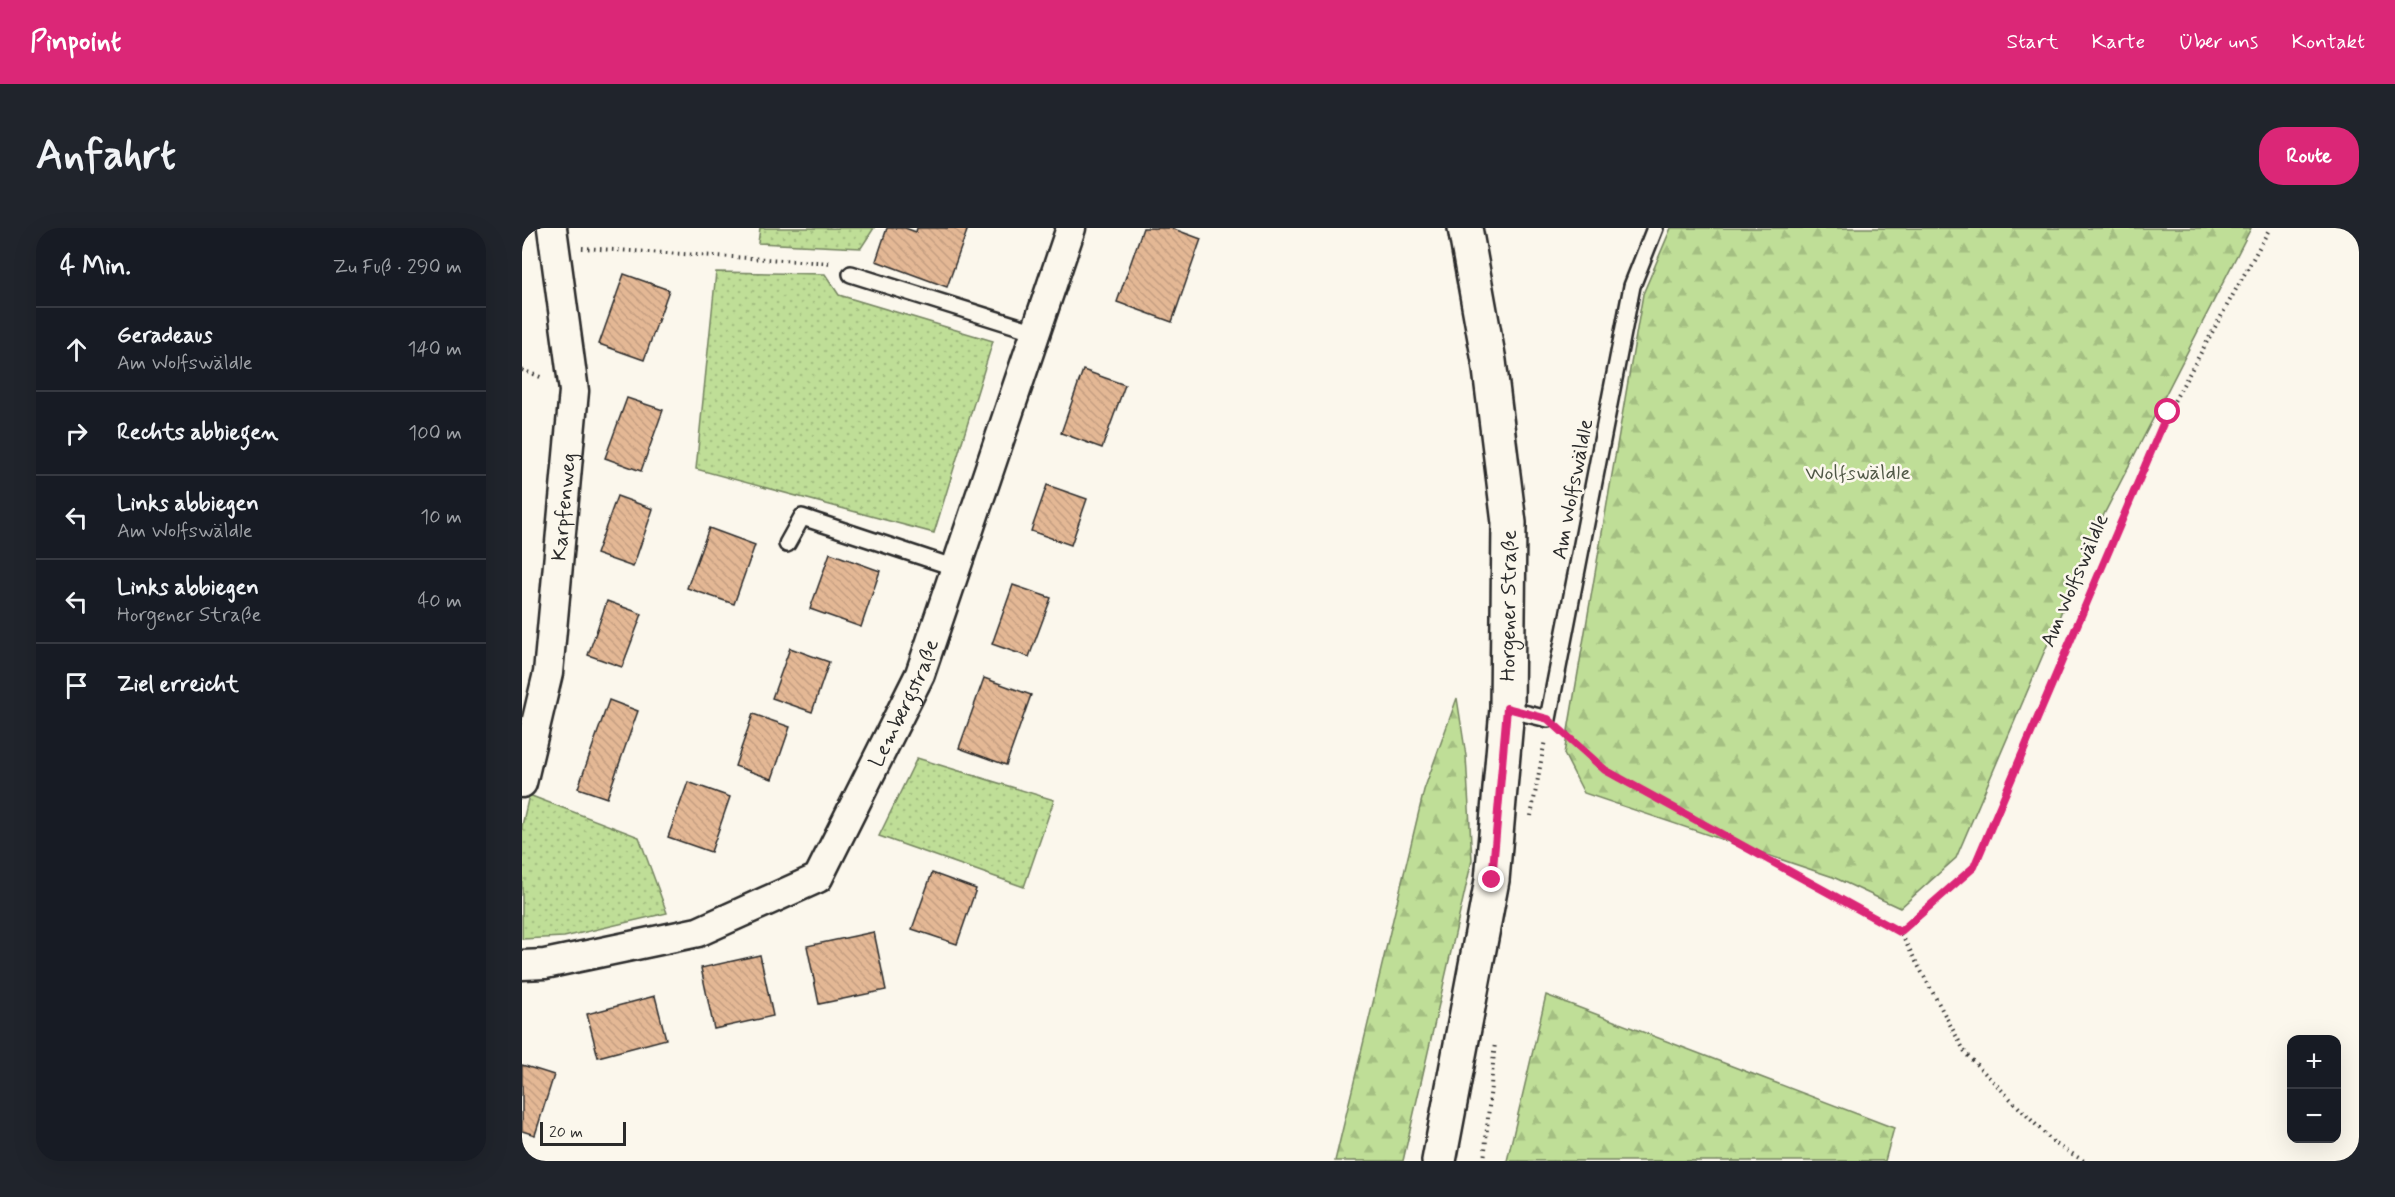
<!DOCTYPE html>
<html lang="de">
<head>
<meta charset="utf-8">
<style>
	body { margin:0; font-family:Mynerve,sans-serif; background:#20242c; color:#f1f3f6 }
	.controls { position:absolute; right:18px; bottom:18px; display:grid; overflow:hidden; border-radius:12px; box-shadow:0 6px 24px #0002 }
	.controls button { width:54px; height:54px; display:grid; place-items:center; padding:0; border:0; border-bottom:2px solid #363941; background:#171b24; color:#f1f3f6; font:30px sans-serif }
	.scale { position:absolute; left:18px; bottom:15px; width:86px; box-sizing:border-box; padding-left:6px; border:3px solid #2b2b2b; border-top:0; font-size:16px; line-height:21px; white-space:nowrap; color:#2b2b2b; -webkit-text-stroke:4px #fbf7ec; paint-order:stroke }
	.stop { position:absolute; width:18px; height:18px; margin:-14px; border:4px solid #db2777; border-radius:50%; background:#fff }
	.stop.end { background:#db2777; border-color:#fff; box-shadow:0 2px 6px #0008 }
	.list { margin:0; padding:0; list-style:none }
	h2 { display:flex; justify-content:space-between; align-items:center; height:78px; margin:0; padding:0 24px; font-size:26px }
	h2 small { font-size:20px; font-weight:400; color:#9ea1a6 }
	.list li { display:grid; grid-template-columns:39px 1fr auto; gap:18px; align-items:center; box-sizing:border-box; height:84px; padding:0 24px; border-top:2px solid #363941 }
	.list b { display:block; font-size:22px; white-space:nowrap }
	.list p { margin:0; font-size:20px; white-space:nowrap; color:#9ea1a6 }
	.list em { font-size:20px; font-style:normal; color:#9ea1a6 }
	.icon { flex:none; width:33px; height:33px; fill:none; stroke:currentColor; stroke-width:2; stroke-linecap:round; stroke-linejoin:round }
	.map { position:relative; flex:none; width:1837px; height:933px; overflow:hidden; border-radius:24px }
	header { display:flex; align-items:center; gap:36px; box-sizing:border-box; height:84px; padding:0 30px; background:#db2777; color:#fff }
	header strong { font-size:28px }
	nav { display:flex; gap:33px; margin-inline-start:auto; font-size:21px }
	.intro { display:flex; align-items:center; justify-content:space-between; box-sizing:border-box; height:144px; padding:0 36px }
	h1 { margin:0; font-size:42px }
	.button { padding:15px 27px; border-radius:24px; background:#db2777; color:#fff; font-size:21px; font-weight:700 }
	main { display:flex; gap:36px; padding:0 36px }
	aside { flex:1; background:#171b24; border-radius:24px; box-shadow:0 6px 24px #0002 }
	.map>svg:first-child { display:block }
	.green { fill:url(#green-dots); stroke:#758461; stroke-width:1.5 }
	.forest { fill:url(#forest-firs); stroke:#758461; stroke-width:1.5 }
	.building { fill:url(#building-back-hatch); stroke:#2b2b2b; stroke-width:1.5 }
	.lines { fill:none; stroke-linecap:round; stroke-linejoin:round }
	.lane-casing { stroke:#2b2b2b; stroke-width:20 }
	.street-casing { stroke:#2b2b2b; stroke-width:33 }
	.secondary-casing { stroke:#2b2b2b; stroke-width:38 }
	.path { stroke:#2b2b2b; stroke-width:4; stroke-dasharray:1.5 4.5; stroke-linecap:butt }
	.lane { stroke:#fbf7ec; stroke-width:15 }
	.street { stroke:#fbf7ec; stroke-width:28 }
	.secondary { stroke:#fbf7ec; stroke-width:33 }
	.route { stroke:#db2777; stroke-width:8 }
	.labels { text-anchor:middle; stroke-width:5; stroke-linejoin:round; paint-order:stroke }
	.park-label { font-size:21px; fill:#505846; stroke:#fbf7ec }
	.street-label { font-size:21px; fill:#2b2b2b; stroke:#fbf7ec }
</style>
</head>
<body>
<header>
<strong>Pinpoint</strong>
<nav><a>Start</a><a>Karte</a><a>Über uns</a><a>Kontakt</a></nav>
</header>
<div class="intro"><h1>Anfahrt</h1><a class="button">Route</a></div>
<main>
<aside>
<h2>4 Min.<small>Zu Fuß · 290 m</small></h2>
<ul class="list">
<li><svg class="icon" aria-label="ahead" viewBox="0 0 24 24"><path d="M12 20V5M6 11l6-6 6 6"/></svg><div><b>Geradeaus</b><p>Am Wolfswäldle</p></div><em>140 m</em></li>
<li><svg class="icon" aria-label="right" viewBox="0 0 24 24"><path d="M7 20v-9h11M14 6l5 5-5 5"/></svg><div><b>Rechts abbiegen</b></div><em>100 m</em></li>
<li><svg class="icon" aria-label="left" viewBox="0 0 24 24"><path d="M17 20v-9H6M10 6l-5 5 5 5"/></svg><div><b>Links abbiegen</b><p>Am Wolfswäldle</p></div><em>10 m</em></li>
<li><svg class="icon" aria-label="left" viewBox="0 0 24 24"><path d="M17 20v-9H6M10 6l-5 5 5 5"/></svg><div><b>Links abbiegen</b><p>Horgener Straße</p></div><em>40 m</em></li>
<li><svg class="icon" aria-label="arrive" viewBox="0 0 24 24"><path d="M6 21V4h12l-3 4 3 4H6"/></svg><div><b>Ziel erreicht</b></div></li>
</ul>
</aside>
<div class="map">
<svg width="1837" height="933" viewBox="0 0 1837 933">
	<defs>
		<pattern id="green-dots" width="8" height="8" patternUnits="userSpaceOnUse" patternTransform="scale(1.5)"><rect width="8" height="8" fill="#bfde97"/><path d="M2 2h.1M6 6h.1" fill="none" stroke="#a4bf82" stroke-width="1.8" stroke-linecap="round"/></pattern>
		<pattern id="forest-firs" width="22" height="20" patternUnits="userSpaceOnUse" patternTransform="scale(1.5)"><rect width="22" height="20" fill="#bfde97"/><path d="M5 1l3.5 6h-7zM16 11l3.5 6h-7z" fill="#a4bf82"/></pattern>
		<pattern id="building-back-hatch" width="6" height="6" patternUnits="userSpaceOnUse" patternTransform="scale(1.5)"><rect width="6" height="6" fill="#e4b895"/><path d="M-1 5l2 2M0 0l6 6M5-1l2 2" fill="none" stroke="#c49e81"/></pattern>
	</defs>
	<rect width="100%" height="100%" fill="#fbf7ec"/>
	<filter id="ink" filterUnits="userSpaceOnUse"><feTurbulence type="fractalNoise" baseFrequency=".0167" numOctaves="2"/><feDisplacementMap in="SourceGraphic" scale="12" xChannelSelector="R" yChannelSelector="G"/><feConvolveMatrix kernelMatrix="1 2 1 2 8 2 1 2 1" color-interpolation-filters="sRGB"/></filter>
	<g filter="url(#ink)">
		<g class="green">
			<path d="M238,0H352L339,20L236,15Z"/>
			<path d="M194,44L303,46L317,67L471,113L412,305L174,241Z"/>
			<path d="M395,530L532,572L502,659L357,608Z"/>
			<path d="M7,567L117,609L145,685L42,709L0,711V598Z"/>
		</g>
		<g class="forest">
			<path d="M1149,0H1729L1577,296L1434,630L1378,680L1311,649L1062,565L1042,526L1121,66Z"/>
			<path d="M935,470L944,528L950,632L881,933H813L902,562Z"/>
			<path d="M1024,767L1372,900L1363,933H985Z"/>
		</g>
		<g class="building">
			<path d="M365,0H383L394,4L395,0H446L425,59L354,33Z"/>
			<path d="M621,0H649L679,11L650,94L595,74Z"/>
			<path d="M102,46L147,62L122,132L77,116Z"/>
			<path d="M561,142L603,157L580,220L539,205Z"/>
			<path d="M105,170L141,182L119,243L83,230Z"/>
			<path d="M525,257L565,271L549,317L509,303Z"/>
			<path d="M95,268L131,281L111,339L74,326Z"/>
			<path d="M187,300L233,317L212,376L165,360Z"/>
			<path d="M308,325L358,343L339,399L288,381Z"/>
			<path d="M491,357L529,370L507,429L470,416Z"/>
			<path d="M85,373L120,386L100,439L66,427Z"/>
			<path d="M268,420L307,434L290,484L250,470Z"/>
			<path d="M462,450L509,467L484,537L437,520Z"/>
			<path d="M87,472L116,483L85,570L56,560Z"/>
			<path d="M231,486L268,499L250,551L213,538Z"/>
			<path d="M166,554L208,569L189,624L146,609Z"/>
			<path d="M410,645L454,661L435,716L390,701Z"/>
			<path d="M352,704L364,762L297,776L285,718Z"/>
			<path d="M238,727L251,788L192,801L179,740Z"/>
			<path d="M133,768L144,811L76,829L65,786Z"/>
			<path d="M0,837L32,847L13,907L0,903Z"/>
		</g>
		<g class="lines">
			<g class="lane-casing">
				<g id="lane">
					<path d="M329,46L514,104"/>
					<path d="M265,316L280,289L434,340"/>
					<path d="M985,481L1026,491L1110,58L1133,0"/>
				</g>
			</g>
			<g class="street-casing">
				<g id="street">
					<path id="s1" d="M0,555L26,445L52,163L30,0"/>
					<path id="s2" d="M0,737L23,736L176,704L296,650L398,446L549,0"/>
				</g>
			</g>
			<g class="secondary-casing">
				<g id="secondary">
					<path id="s3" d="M917,933L970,652L985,481L987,295L967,133L943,0"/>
				</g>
			</g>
			<g class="path">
				<path d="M60,20L310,35"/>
				<path d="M0,142L21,150"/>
				<path d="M1041,504L1083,542L1378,704L1444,826L1532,915L1562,933"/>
				<path d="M1009,588L1023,512"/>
				<path d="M1378,704L1452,639L1646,184L1748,0"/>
				<path d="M962,933L973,814"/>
			</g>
			<use href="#lane" class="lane"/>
			<use href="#street" class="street"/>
			<use href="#secondary" class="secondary"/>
		</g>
	</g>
	<g class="lines" filter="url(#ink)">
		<path class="route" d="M970,652L985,480L1026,491L1083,542L1378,704L1452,639L1646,184"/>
	</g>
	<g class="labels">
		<g class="park-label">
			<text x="1336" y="251">Wolfswäldle</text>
		</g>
		<g class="street-label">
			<text transform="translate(1050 261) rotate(-79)" y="7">Am Wolfswäldle</text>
			<text dy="7" stroke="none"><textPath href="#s1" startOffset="280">Karpfenweg</textPath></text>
			<text transform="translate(1552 352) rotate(-67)" y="7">Am Wolfswäldle</text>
			<text dy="7" stroke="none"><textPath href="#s3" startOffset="561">Horgener Straße</textPath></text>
			<text dy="7" stroke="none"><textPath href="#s2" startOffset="506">Lembergstraße</textPath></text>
		</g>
	</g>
</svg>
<div class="controls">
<button>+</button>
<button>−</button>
</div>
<div class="scale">20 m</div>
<div class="stop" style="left:1646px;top:184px"></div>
<div class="stop end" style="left:970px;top:652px"></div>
</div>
</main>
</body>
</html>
